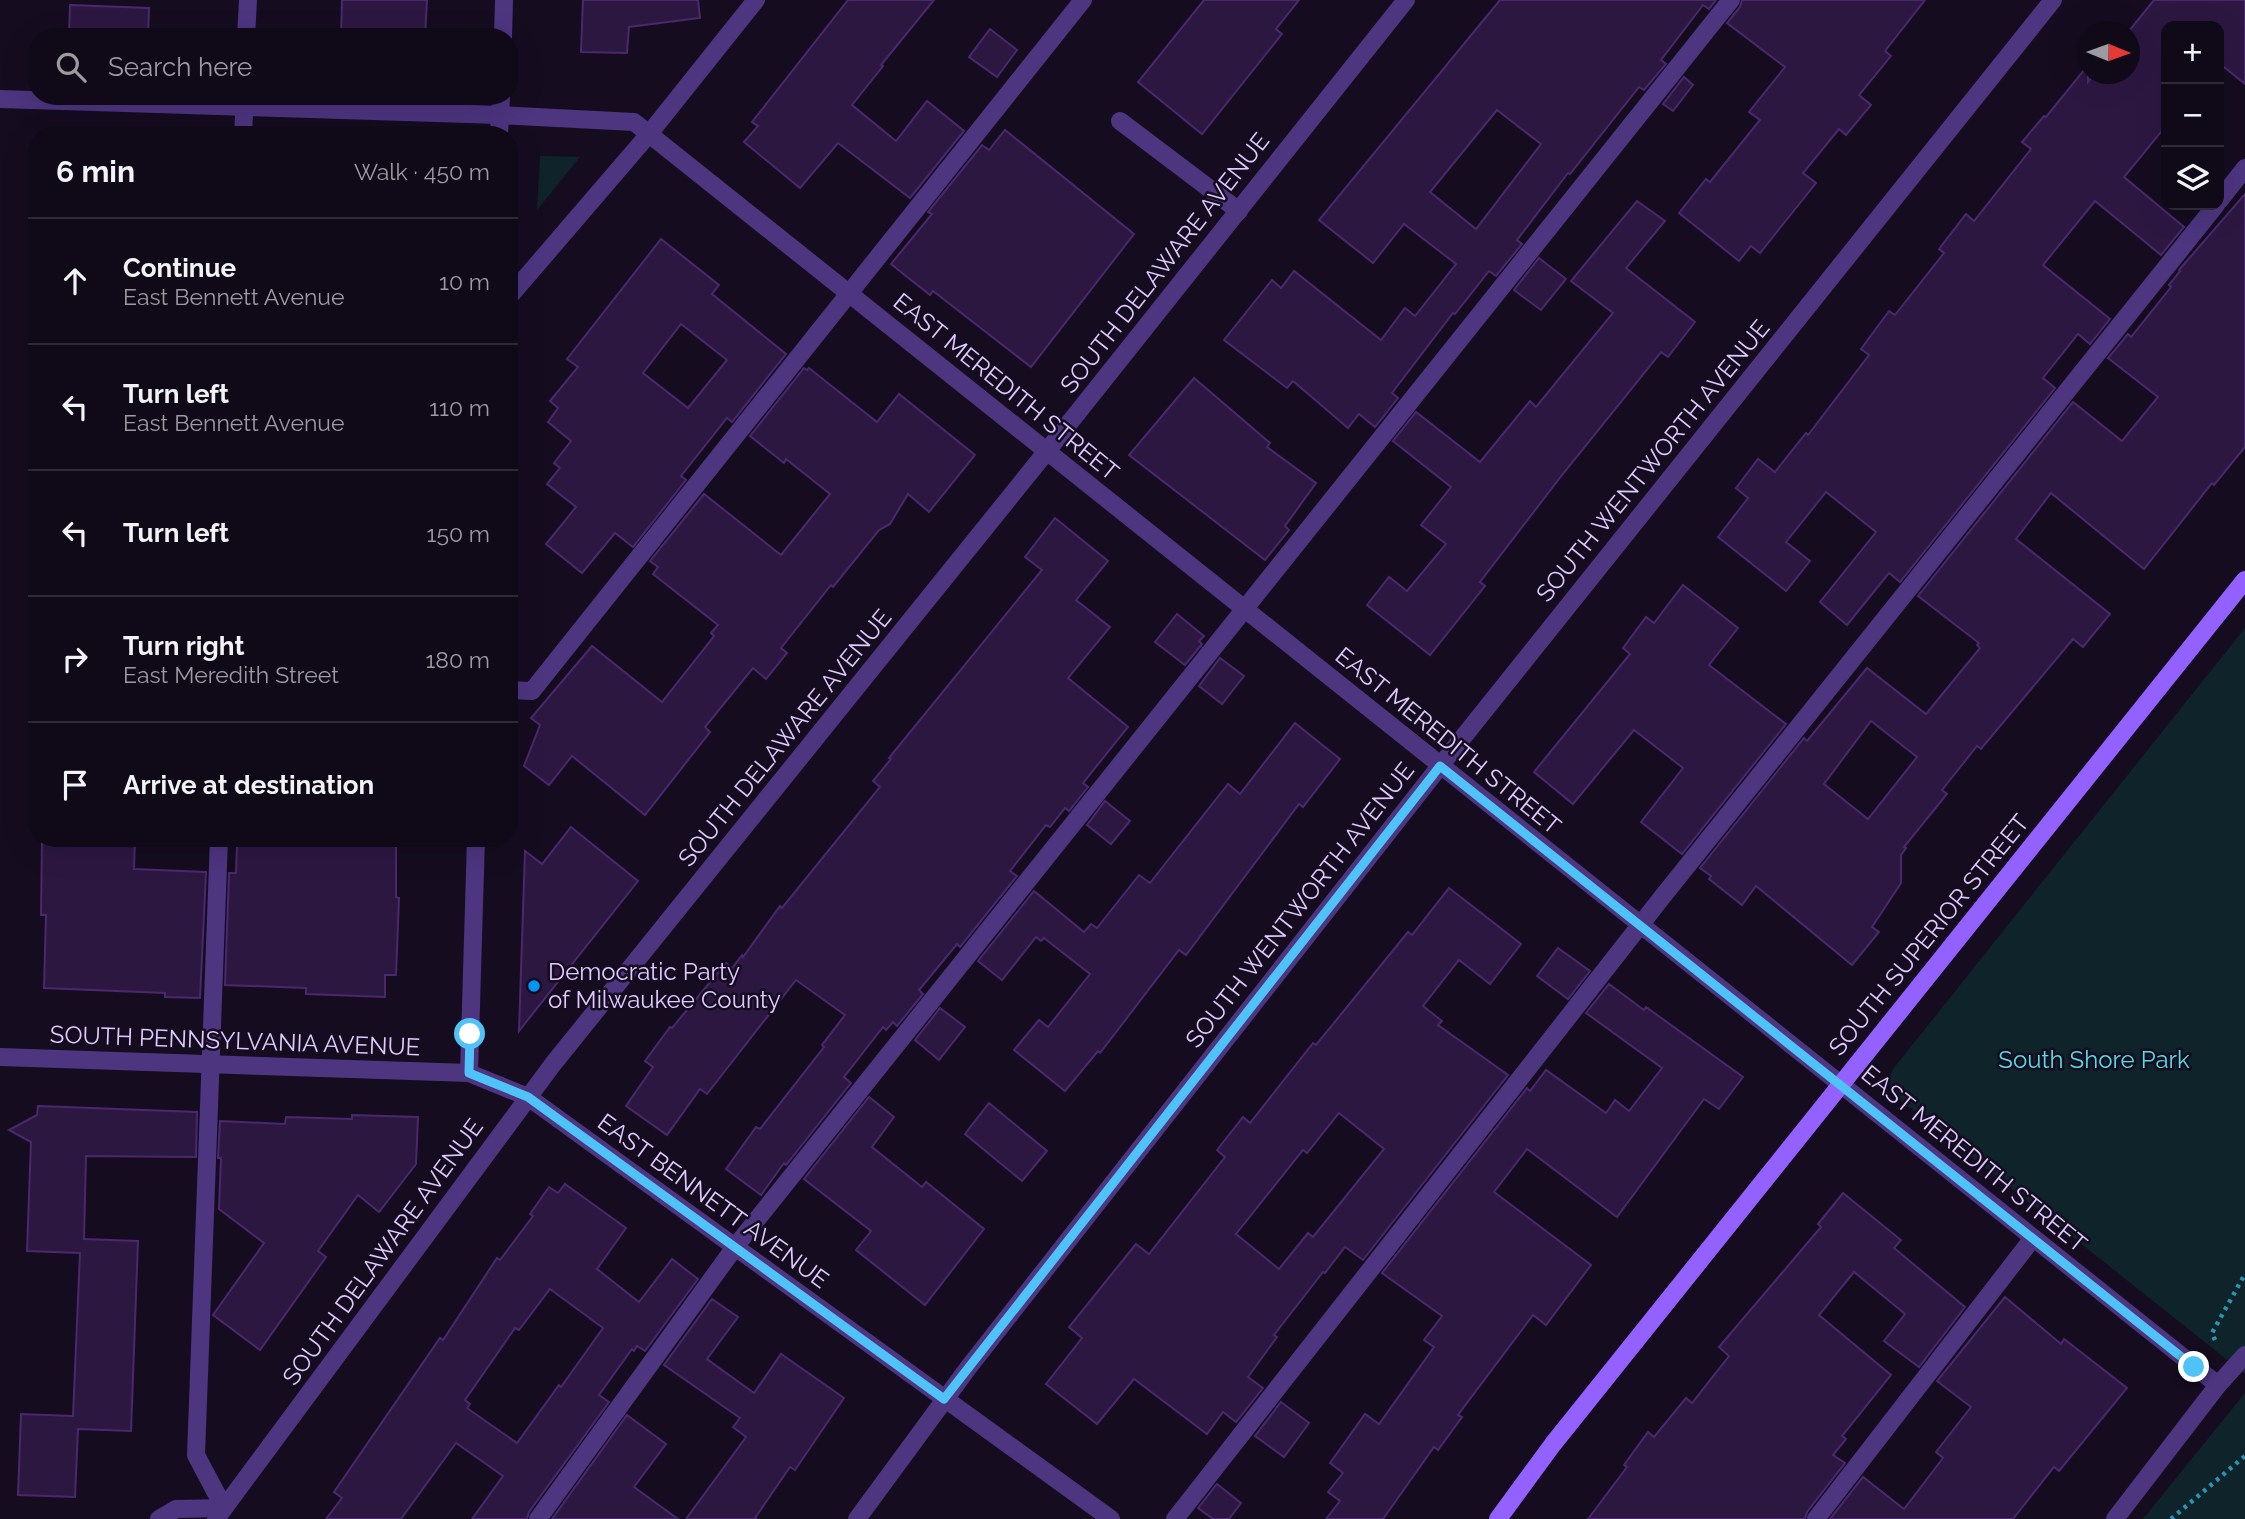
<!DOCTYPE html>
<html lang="en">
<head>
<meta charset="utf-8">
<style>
	body { margin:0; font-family:Raleway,sans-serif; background:#1e1725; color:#f1f3f6 }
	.controls { position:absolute; right:21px; top:21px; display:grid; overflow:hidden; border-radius:14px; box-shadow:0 7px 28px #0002 }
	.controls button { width:63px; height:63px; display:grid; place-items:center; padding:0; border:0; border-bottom:2px solid #302a37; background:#100918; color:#f1f3f6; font:35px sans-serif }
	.compass { position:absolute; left:2077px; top:21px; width:63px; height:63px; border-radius:50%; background:#100918; box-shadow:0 7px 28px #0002; rotate:91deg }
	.stop { position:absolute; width:21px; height:21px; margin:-16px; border:5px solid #4fc3f7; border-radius:50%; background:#fff }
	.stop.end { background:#4fc3f7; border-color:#fff; box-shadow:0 2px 7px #0008 }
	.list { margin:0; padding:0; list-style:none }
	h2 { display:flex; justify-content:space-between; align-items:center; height:91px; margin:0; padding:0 28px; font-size:30px }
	h2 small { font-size:23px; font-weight:400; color:#9c9aa2 }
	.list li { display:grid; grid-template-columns:46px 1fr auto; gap:21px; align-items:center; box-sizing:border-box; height:126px; padding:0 28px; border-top:2px solid #302a37 }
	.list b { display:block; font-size:26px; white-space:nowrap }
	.list p { margin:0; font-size:23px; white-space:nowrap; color:#9c9aa2 }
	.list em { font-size:23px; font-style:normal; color:#9c9aa2 }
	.icon { flex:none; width:38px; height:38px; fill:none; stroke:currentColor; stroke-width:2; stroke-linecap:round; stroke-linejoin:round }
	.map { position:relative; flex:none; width:2245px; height:1519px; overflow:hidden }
	.search { position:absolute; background:#100918; box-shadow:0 7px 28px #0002; left:28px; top:28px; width:490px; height:77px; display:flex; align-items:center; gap:18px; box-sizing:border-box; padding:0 24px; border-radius:28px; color:#9c9aa2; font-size:26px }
	.panel { position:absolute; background:#100918; box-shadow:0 7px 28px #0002; left:28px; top:126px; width:490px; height:721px; border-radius:28px }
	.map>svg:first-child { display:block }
	.green { fill:#0f232a }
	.building { fill:#2c1741; stroke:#4a286e; stroke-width:2; fill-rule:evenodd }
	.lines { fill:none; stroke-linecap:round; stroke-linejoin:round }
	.path { stroke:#2995b4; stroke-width:4.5; stroke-dasharray:3.5 5; stroke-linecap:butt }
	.lane { stroke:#4d3580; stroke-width:18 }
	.street { stroke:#4d3580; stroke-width:18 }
	.secondary { stroke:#9361ff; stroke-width:18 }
	.route { stroke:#4fc3f7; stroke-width:9 }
	.poi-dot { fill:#0096f5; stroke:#150c20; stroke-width:2.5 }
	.labels { text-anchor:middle; stroke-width:5; stroke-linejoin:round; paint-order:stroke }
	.street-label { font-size:24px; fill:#dfcaff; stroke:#150c20 }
	.poi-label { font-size:24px; fill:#dfcaff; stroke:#150c20; text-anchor:start }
	.park-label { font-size:24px; fill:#52dde3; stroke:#150c20 }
</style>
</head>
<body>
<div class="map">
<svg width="2245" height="1519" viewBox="0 0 2245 1519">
	<rect width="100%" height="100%" fill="#150c20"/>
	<g class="green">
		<path d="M540,156L580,157L537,210Z"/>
		<path d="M2245,628V1374L1895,1096C1887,1087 1888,1080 1893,1069Z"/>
		<path d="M2245,1393V1519H2143Z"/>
	</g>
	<g class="building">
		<path d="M342,0H427L425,37H341Z"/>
		<path d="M583,0H698L700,18L629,27L627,53L581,52Z"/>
		<path d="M848,0H934L881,65L883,66L852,105L896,141L927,101L964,131L910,198L838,143L800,188L744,142L758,126L752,122Z"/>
		<path d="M1204,0H1299L1276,29L1282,34L1202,134L1138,82Z"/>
		<path d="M1500,0H1716L1709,9L1703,5L1661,60L1666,64L1644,90L1639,87L1570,174L1568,173L1517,240L1522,244L1496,276L1489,271L1455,314L1453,313L1392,393L1398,398L1375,427L1359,414L1348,428L1293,381L1287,388L1224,340L1272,280L1281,288L1294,271L1381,340L1405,308L1415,316L1456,264L1404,224L1373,263L1319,220ZM1497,110L1541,144L1476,229L1430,192Z"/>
		<path d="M1742,0H1925L1885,51L1891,56L1859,95L1871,105L1846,135L1839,129L1803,173L1816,183L1760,253L1751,246L1739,261L1679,213L1706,179L1710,182L1760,120L1749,112L1785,67L1727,23L1740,7Z"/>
		<path d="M2154,0H2245V84L2219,63V26H2166V126L2124,177L2184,227L2161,255L2095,201L2043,265L2110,319L2090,344L2078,334L2043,378L2055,388L1900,582L1889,573L1847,625L1820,602L1876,532L1826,492L1786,542L1810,561L1786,591L1718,537L1748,498L1736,488L1758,459L1775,472L1806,433L1808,435L1869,355L1861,349L1889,311L1895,315L1944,253L1939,249L1966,214L1974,221L2031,149L2022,142L2044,116L2046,117L2088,65V82L2094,74H2130L2128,32Z"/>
		<path d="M70,5L149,8L148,37H69Z"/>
		<path d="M990,29L1017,50L997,77L969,57Z"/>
		<path d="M1684,77L1693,85L1673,111L1663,104Z"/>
		<path d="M1005,130L1134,234L1031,367L933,291L930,295L891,264L932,214L928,212L982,145L989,150Z"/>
		<path d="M2245,194V447L2214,485L2212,483L2144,569L2051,493L2016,539L2110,614L2083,647L2073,639L1981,749L1977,746L1942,790L1947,794L1904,847L1906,848L1901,855V883L1872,927L1879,932L1852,965L1756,886L1742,905L1709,879L1711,876L1700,868L1804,738L1807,741L1867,668L1926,714L1980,648L1977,645L1979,643L1918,596L2073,402L2122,441L2158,397L2108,358L2128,334L2131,337L2171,287L2169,285L2180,271L2179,270ZM1871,721L1917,757L1868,819L1824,784Z"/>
		<path d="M1637,201L1665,221L1626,268L1695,322L1668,357L1661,352L1562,475L1480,582L1485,586L1430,655L1367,605L1389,577L1407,591L1446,544L1421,525L1451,487L1393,441L1416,412L1480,462L1530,401L1536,407L1613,313L1571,281Z"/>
		<path d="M661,239L719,285L712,294L786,354L732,422L727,418L681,476L686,480L633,547L615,533L582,573L546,544L576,507L547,484L560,468L554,463L571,441L548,422L558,408L550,401L578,367L567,359ZM681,324L727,360L688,408L643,373Z"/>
		<path d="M1539,258L1566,279L1541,310L1514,290Z"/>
		<path d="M804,368L807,370L809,368L877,422L899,394L975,455L929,512L908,494L890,524L879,530L833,587L831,585L781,648L787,653L766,679L753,668L705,727L710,732L645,815L572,756L549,785L524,766L540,725L531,718L592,646L662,702L714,636L711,633L718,625L653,574L658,567L650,561L704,494L781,555L830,494L786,459L784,463L750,436Z"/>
		<path d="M1194,378L1270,443L1267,447L1316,483L1285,526L1289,530L1265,560L1129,455Z"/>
		<path d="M1055,518L1108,561L1076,600L1110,627L1068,678L1128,727L1083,783L1088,787L1069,811L1065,808L1050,827L1046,825L1010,871L1017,876L960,947L957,944L919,990L923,994L897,1026L893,1022L886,1030L883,1027L844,1077L851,1083L786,1165L784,1163L761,1195L726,1169L756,1127L760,1129L824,1047L822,1045L845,1015L796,980L707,1094L700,1089L667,1135L626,1106L653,1067L645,1061L670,1027L672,1028L726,963L732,968L742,955L743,957L780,906L782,908L880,787L873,781L891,759L889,758L1042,570L1025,557Z"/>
		<path d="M1683,585L1738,628L1709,665L1786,724L1682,854L1641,822L1683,768L1634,730L1573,804L1534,772L1630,654L1623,648L1646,617L1654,623Z"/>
		<path d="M1177,614L1204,636L1199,641L1202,644L1185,665L1155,642Z"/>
		<path d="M1220,658L1244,676L1222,704L1199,686Z"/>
		<path d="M1295,723L1340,759L1303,807L1299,804L1186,955L1179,950L1100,1053L1098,1051L1065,1091L1014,1050L1039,1020L1048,1027L1090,974L1044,938L1041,941L1036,937L1002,980L978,961L1034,891L1084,932L1091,924L1097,928L1139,875L1150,883L1228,784L1240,794Z"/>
		<path d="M1105,801L1130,821L1111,844L1087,825Z"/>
		<path d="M571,827L638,881L519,1031L525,851L542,864Z"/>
		<path d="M42,838H135L134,869L206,872L200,998L165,997V993L44,988L46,915H41Z"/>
		<path d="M245,838H396V897L399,898L396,975H385V997L306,994V988L225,985L229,873H236L237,844L244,845Z"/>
		<path d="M1449,888L1521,944L1490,984L1459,960L1423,1006L1442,1021L1438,1025L1508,1075L1363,1260L1345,1247L1325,1273L1323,1272L1274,1335L1277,1337L1248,1377L1263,1388L1236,1422L1223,1412L1207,1434L1134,1379L1097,1424L1046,1384L1082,1338L1069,1327L1136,1244L1149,1254L1225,1157L1217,1150L1243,1117L1250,1123L1313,1043L1316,1045L1408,932L1412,935ZM1339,1113L1384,1149L1313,1237L1308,1233L1279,1269L1236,1234L1303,1150L1307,1153Z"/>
		<path d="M1558,948L1590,971L1568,999L1537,976Z"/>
		<path d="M1609,984L1644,1010L1646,1007L1743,1077L1719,1109L1704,1099L1617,1217L1527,1149L1494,1192L1591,1265L1546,1325L1533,1315L1458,1415L1462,1417L1438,1450L1434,1447L1383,1519H1326L1340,1501L1328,1492L1343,1473L1330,1463L1365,1414L1379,1424L1434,1347L1424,1340L1442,1316L1382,1273L1527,1088L1530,1091L1546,1070L1606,1113L1615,1100L1629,1111L1662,1068L1586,1013Z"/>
		<path d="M940,1008L965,1027L939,1060L915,1040Z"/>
		<path d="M869,1097L894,1117L872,1147L922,1187L926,1182L984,1229L925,1305L856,1250L871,1231L804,1179Z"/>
		<path d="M989,1103L1047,1151L1022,1181L965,1134Z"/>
		<path d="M38,1106L197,1112L196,1157L86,1156L84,1239L138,1241L131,1431L78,1429L75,1497L18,1495L21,1414L73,1416L76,1346L80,1253L27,1251L31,1142L9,1130L37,1115Z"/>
		<path d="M352,1115L418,1117L416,1164L379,1212L358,1195L318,1251L326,1257L260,1350L213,1315L264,1243L219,1209L221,1158H218L220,1121L285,1124L286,1117L352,1119Z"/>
		<path d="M565,1184L626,1228L597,1269L639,1302L672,1259L698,1279L645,1351L637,1346L634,1351L632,1349L599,1395L609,1402L529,1512L527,1519H472L503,1476L456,1443L401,1519H326L342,1498L334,1492L440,1338L443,1340L497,1258L500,1260L533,1216L530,1214L549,1187L558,1193ZM550,1289L603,1328L561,1387L559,1385L517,1443L467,1408L470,1404L465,1400L515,1328L519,1330Z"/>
		<path d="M1843,1193L1901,1240L1894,1248L1965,1307L1919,1367L1884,1341L1905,1314L1854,1272L1819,1315L1891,1375L1842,1436L1846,1439L1833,1455L1845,1463L1807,1512L1805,1519H1588L1627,1467L1624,1465L1648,1432L1654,1437L1686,1398L1692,1403L1729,1356L1719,1347L1821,1227L1818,1224Z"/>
		<path d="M2005,1297L2061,1344L2064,1339L2127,1388L2059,1471L2054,1467L2013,1519H1830L1863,1477L1904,1509L1943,1458L1936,1452L1971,1407L1937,1381Z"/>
		<path d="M712,1299L738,1317L707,1359L754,1393L781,1354L844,1398L795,1470L790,1467L755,1518L757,1519H686L746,1437L733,1427L740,1418L664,1365Z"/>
		<path d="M1281,1402L1309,1423L1284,1457L1255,1436Z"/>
		<path d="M627,1415L666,1444L634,1487L678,1519H552Z"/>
		<path d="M1217,1484L1241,1503L1229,1519H1213L1198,1508Z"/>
	</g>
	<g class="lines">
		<g class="path">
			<path d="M2215,1340L2212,1333L2245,1274"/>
			<path d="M2171,1519L2245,1456"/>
		</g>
		<g class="lane">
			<path d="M246,37L248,0"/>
			<path d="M1120,121L1239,211"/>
			<path d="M243,135L245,96"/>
			<path d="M2219,201L2245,168"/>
			<path d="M509,690L532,691L1083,0"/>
			<path d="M219,838L196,1455L224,1508"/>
			<path d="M538,1519L735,1247L1731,0"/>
			<path d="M1175,1519L1663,896L2216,205"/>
			<path d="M1816,1519L2033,1238"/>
		</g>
		<g class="street">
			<path d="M503,37L504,0"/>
			<path d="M0,99L500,115L634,122L2218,1385"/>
			<path d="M499,135L501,96"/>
			<path d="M509,297L649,134L756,0"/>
			<path d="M476,838L469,1073L528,1097L1111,1519"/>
			<path d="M0,1057L469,1073"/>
			<path d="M159,1519L176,1509L224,1508"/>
			<path d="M216,1519L553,1064L1047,451L1406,0"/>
			<path d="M857,1519L968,1368L1440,766L2053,0"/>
			<path d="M2115,1519L2218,1385L2245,1355"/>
		</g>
		<path class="secondary" d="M1498,1519L1553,1444L2245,580"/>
	</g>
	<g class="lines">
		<path class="route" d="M470,1034L469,1073L528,1097L944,1399L1440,766L2194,1367"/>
	</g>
	<circle class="poi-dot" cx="534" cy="986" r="7"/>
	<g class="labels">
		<g class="street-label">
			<text transform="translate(1165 263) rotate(-52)" y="8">SOUTH DELAWARE AVENUE</text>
			<text transform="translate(1006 387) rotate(39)" y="8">EAST MEREDITH STREET</text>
			<text transform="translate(1653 461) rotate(-51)" y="8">SOUTH WENTWORTH AVENUE</text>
			<text transform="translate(785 738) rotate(-51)" y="8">SOUTH DELAWARE AVENUE</text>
			<text transform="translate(1448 741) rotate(39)" y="8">EAST MEREDITH STREET</text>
			<text transform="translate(1300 905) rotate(-52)" y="8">SOUTH WENTWORTH AVENUE</text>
			<text transform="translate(1929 935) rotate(-51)" y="8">SOUTH SUPERIOR STREET</text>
			<text transform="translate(235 1041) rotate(2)" y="8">SOUTH PENNSYLVANIA AVENUE</text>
			<text transform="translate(1974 1159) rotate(39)" y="8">EAST MEREDITH STREET</text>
			<text transform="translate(713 1201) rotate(36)" y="8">EAST BENNETT AVENUE</text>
			<text transform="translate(383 1252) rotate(-54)" y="8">SOUTH DELAWARE AVENUE</text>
		</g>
		<g class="poi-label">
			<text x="548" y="980">Democratic Party<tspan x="548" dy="28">of Milwaukee County</tspan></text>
		</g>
		<g class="park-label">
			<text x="2094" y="1068">South Shore Park</text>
		</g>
	</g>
</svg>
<div class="controls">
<button>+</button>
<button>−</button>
<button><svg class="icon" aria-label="layers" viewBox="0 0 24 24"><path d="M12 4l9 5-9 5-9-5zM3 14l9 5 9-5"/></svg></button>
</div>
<svg class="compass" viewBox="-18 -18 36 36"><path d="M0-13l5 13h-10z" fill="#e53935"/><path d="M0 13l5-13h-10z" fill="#9c9aa2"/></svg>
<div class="stop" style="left:470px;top:1034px"></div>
<div class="stop end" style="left:2194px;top:1367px"></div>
<div class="search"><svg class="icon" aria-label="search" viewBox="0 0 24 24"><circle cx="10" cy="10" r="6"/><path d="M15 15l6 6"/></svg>Search here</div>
<section class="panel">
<h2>6 min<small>Walk · 450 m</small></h2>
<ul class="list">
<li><svg class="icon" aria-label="ahead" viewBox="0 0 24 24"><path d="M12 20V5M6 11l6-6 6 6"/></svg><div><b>Continue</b><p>East Bennett Avenue</p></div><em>10 m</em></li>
<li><svg class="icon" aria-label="left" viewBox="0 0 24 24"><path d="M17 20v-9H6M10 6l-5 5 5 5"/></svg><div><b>Turn left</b><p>East Bennett Avenue</p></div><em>110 m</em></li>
<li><svg class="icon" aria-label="left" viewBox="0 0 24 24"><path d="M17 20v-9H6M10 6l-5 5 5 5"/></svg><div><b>Turn left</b></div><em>150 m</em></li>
<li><svg class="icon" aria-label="right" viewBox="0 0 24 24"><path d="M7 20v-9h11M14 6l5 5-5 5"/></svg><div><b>Turn right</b><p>East Meredith Street</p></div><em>180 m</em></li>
<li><svg class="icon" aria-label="arrive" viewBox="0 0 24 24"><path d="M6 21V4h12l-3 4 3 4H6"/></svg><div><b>Arrive at destination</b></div></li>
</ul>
</section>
</div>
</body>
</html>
